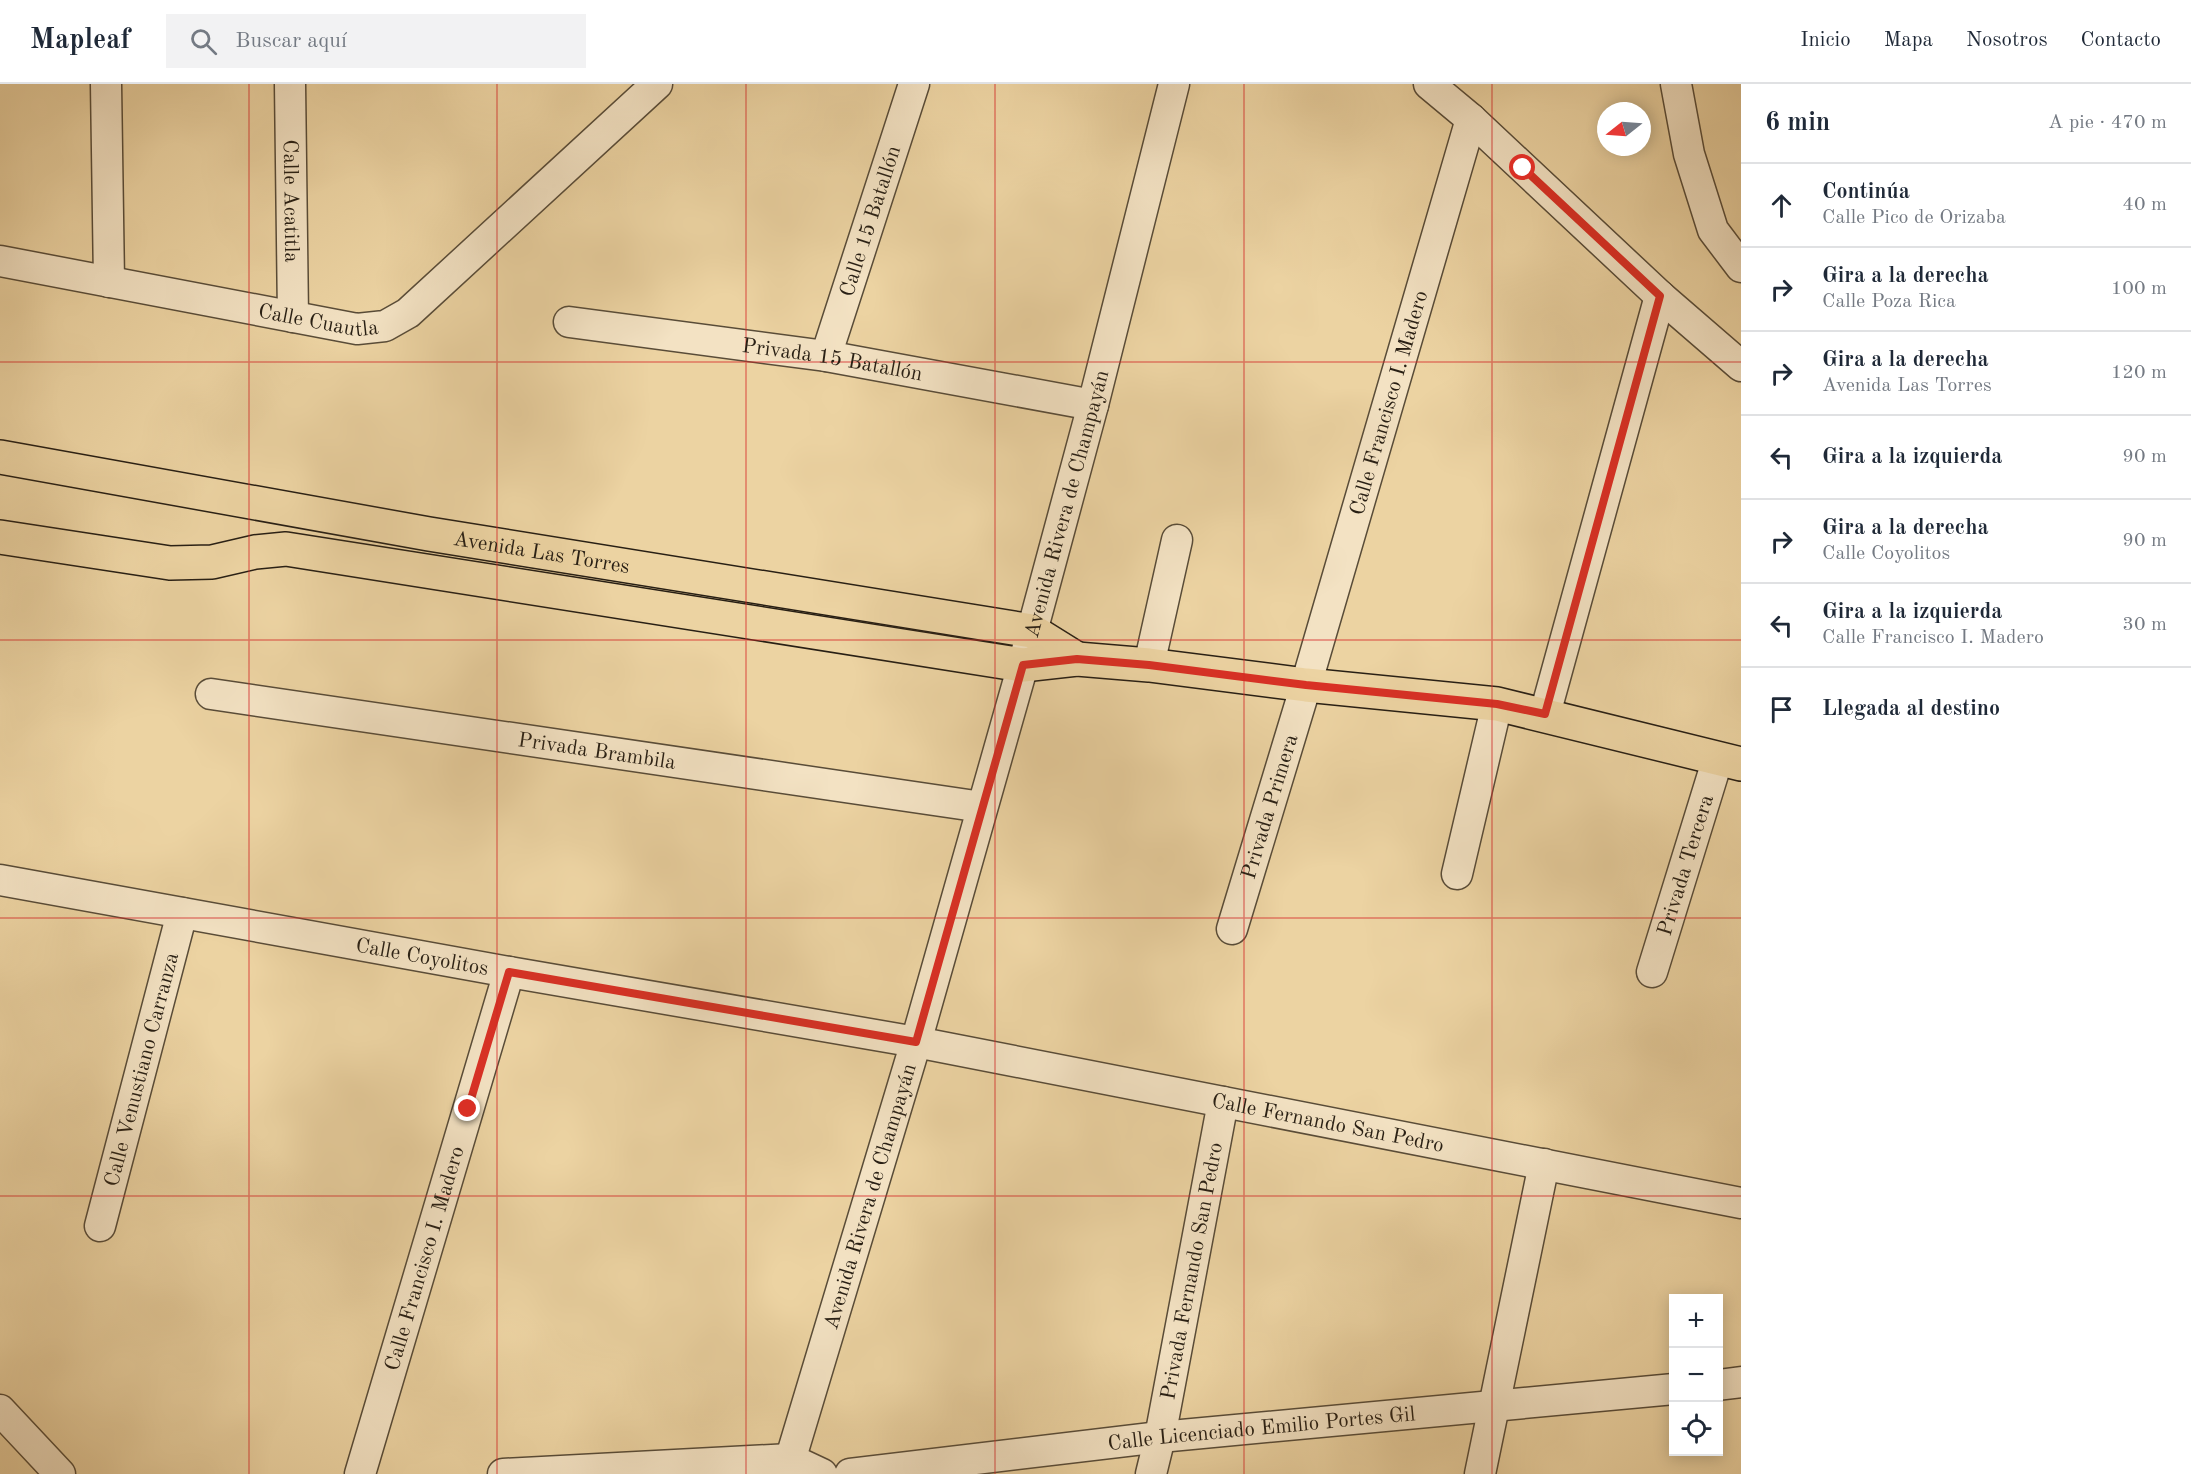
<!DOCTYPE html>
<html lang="es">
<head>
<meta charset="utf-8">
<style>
	body { margin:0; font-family:"Old Standard TT",serif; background:#f2f2f3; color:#1f2937 }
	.controls { position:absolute; right:18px; bottom:18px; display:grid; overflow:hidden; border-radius:0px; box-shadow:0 3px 15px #0003 }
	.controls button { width:54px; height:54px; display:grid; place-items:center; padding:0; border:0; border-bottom:2px solid #e0e1e3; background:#fff; color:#1f2937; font:30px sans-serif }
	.compass { position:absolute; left:1597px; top:18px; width:54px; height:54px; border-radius:50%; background:#fff; box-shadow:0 3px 15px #0003; rotate:253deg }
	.stop { position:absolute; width:18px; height:18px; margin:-14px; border:4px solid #d93025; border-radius:50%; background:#fff }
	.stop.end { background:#d93025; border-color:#fff; box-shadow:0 2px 6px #0008 }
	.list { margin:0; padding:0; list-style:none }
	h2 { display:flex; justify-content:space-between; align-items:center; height:78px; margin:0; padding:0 24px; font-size:26px }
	h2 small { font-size:20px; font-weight:400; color:#747a83 }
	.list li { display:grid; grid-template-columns:39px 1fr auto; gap:18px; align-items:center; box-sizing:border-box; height:84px; padding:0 24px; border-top:2px solid #e0e1e3 }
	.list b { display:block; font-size:22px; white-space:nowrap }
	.list p { margin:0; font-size:20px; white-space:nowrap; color:#747a83 }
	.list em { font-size:20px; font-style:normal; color:#747a83 }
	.icon { flex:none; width:33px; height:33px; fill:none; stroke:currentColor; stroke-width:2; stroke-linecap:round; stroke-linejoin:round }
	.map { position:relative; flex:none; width:1741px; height:1390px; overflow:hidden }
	header { display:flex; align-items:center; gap:36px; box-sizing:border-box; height:84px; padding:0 30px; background:#fff; border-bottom:2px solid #e0e1e3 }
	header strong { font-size:28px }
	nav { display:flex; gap:33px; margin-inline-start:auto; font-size:21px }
	.search { width:420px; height:54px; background:#f2f2f3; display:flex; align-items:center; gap:15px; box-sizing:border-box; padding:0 21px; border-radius:0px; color:#747a83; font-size:22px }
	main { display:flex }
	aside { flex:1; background:#fff }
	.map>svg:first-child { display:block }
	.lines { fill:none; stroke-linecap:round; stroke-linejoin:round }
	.minor-casing { stroke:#594c38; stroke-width:33 }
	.major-casing { stroke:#281f14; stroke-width:36 }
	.minor { stroke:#f3e2c3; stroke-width:30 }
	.major { stroke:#ecd3a2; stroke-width:33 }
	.route { stroke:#d93025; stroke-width:8 }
	.grid { fill:none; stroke:#d62828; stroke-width:1.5; stroke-opacity:0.55 }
	.labels { text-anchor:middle; stroke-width:6; stroke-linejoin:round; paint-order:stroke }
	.street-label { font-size:21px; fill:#281f14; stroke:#f3e2c3 }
</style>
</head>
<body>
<header>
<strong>Mapleaf</strong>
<div class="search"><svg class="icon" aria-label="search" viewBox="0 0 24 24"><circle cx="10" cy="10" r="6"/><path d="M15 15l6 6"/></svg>Buscar aquí</div>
<nav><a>Inicio</a><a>Mapa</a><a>Nosotros</a><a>Contacto</a></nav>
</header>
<main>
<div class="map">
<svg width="1741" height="1390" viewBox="0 0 1741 1390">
	<rect width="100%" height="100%" fill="#ecd3a2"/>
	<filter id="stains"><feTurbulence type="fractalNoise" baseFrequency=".00333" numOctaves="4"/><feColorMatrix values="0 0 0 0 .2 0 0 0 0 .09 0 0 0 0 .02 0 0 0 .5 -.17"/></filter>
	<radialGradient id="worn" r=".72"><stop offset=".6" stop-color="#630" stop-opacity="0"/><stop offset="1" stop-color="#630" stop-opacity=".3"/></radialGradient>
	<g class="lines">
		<g class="minor-casing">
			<g id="minor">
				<path d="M106,0L109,198"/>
				<path id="s1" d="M290,0L293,233"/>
				<path d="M1429,0L1471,35L1660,212L1741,282"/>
				<path d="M1676,0L1689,70L1713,146L1741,183"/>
				<path id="s2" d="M0,177L357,245L385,242L408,229L657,0"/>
				<path id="s3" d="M569,238L826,272L1093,321"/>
				<path id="s4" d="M826,272L914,0"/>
				<path d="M1149,581L1177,456"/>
				<path id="s5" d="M211,610L982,723"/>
				<path d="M1545,630L1660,212"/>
				<path d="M1457,790L1497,620"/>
				<path id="s6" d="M0,796L509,888L916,958L1741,1119"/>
				<path id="s7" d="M1232,845L1306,601L1471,35"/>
				<path id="s8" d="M1652,888L1718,674"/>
				<path id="s9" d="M100,1142L182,829"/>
				<path d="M1718,1301L1741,1298"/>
				<path d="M0,1326L60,1390"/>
				<path id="s10" d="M360,1390L509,888"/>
				<path d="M503,1390L790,1375L822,1390"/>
				<path id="s11" d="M786,1390L916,958L1023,581L1093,321L1174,0"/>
				<path id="s12" d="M850,1390L1160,1353L1674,1305"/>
				<path id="s13" d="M1151,1390L1160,1353L1223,1018"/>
				<path d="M1480,1390L1544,1080"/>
			</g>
		</g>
		<g class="major-casing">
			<g id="major">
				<path id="s14" d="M0,373L429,450L1032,547L1077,575"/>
				<path d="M0,453L170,479L212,478L255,468L286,465L1023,581L1077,575L1149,581L1306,601L1497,620L1741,680"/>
			</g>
		</g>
		<use href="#minor" class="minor"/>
		<use href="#major" class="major"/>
	</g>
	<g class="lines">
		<path class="route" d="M468,1025L509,888L916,958L1023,581L1077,575L1149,581L1306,601L1497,620L1545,630L1660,212L1523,84"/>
	</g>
	<path class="grid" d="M249,0V1390M497,0V1390M746,0V1390M995,0V1390M1244,0V1390M1492,0V1390M0,278H1741M0,556H1741M0,834H1741M0,1112H1741"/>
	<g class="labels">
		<g class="street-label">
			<text dy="7" stroke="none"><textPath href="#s1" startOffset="117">Calle Acatitla</textPath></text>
			<text dy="7" stroke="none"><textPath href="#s4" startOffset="142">Calle 15 Batallón</textPath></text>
			<text dy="7" stroke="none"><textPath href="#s2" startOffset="324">Calle Cuautla</textPath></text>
			<text dy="7" stroke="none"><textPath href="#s3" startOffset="266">Privada 15 Batallón</textPath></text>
			<text dy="7" stroke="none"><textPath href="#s7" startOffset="549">Calle Francisco I. Madero</textPath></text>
			<text dy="7" stroke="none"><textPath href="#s11" startOffset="1010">Avenida Rivera de Champayán</textPath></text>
			<text dy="7" stroke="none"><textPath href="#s14" startOffset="550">Avenida Las Torres</textPath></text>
			<text dy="7" stroke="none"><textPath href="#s5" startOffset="390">Privada Brambila</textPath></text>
			<text dy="7" stroke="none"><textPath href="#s7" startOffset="128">Privada Primera</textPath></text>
			<text dy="7" stroke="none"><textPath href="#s8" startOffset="112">Privada Tercera</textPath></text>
			<text dy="7" stroke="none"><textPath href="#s6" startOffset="429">Calle Coyolitos</textPath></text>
			<text dy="7" stroke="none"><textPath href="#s9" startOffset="162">Calle Venustiano Carranza</textPath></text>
			<text dy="7" stroke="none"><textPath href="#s6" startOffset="1350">Calle Fernando San Pedro</textPath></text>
			<text dy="7" stroke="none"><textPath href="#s11" startOffset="290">Avenida Rivera de Champayán</textPath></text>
			<text dy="7" stroke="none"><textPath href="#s10" startOffset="225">Calle Francisco I. Madero</textPath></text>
			<text dy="7" stroke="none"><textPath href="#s13" startOffset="207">Privada Fernando San Pedro</textPath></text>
			<text dy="7" stroke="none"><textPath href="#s12" startOffset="414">Calle Licenciado Emilio Portes Gil</textPath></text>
		</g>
	</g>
	<rect width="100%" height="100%" filter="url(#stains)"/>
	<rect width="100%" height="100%" fill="url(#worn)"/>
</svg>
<div class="controls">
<button>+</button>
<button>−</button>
<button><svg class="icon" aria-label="locate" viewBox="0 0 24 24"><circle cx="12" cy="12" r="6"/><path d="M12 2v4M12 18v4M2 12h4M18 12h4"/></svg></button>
</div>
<svg class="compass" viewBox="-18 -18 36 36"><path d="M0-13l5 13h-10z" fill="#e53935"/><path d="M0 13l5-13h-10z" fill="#747a83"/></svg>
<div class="stop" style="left:1523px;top:84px"></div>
<div class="stop end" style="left:468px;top:1025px"></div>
</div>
<aside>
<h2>6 min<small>A pie · 470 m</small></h2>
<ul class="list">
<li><svg class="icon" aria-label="ahead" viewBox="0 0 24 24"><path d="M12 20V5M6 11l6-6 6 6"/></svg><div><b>Continúa</b><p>Calle Pico de Orizaba</p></div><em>40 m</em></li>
<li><svg class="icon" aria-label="right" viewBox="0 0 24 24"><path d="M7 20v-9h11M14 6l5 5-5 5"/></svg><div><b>Gira a la derecha</b><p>Calle Poza Rica</p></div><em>100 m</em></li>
<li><svg class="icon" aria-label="right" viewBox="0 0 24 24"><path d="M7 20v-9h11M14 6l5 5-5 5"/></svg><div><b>Gira a la derecha</b><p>Avenida Las Torres</p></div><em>120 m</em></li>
<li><svg class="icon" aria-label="left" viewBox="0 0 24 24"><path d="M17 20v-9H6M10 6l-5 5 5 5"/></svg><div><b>Gira a la izquierda</b></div><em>90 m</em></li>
<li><svg class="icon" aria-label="right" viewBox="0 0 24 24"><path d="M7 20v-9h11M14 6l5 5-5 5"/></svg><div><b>Gira a la derecha</b><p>Calle Coyolitos</p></div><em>90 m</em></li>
<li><svg class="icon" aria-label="left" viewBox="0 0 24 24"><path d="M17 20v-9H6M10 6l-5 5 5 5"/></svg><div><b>Gira a la izquierda</b><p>Calle Francisco I. Madero</p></div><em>30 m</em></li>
<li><svg class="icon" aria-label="arrive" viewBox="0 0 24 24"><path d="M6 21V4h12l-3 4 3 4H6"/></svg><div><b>Llegada al destino</b></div></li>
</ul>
</aside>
</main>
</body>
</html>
